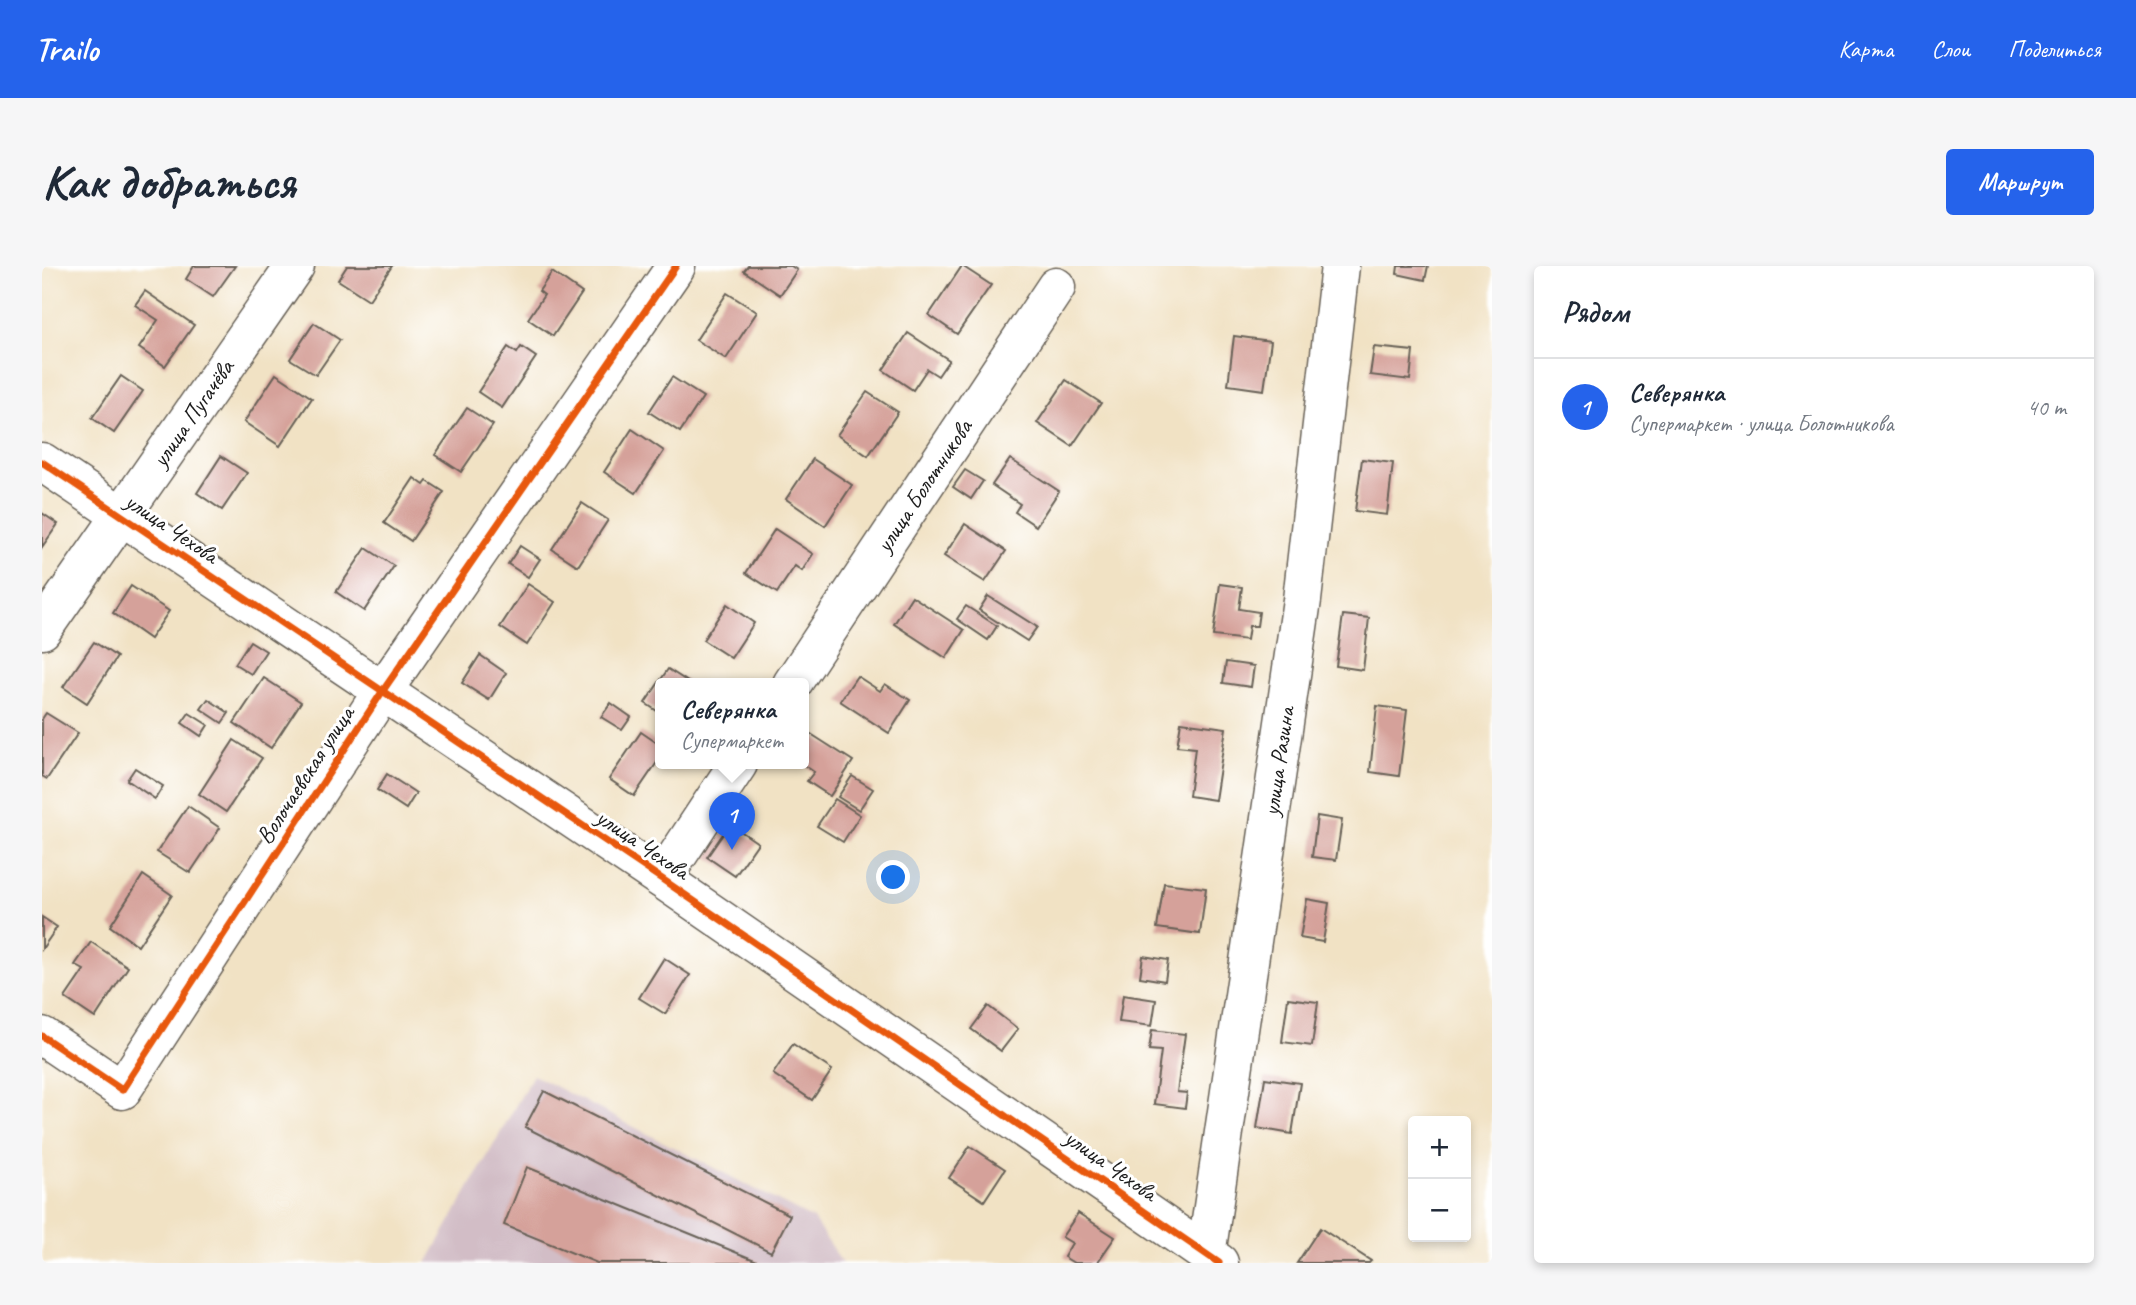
<!DOCTYPE html>
<html lang="ru">
<head>
<meta charset="utf-8">
<style>
	body { margin:0; font-family:Caveat,sans-serif; background:#f6f6f7; color:#1f2937 }
	.controls { position:absolute; right:21px; bottom:21px; display:grid; overflow:hidden; border-radius:7px; box-shadow:0 4px 10px #0003 }
	.controls button { width:63px; height:63px; display:grid; place-items:center; padding:0; border:0; border-bottom:2px solid #e0e1e3; background:#fff; color:#1f2937; font:35px sans-serif }
	.you { position:absolute; left:852px; top:612px; width:24px; height:24px; margin:-18px; border:5px solid #fff; border-radius:50%; background:#1a73e8; box-shadow:0 0 0 10px #1a73e833 }
	.badge { display:grid; place-items:center; width:46px; height:46px; border-radius:50%; background:#2563eb; color:#fff; font-size:23px; font-weight:700 }
	.pin { position:absolute; translate:-50% -58px; filter:drop-shadow(0 2px 4px #0008) }
	.pin::after { content:''; position:absolute; top:37px; width:24px; height:21px; background:inherit; clip-path:polygon(0 0,100% 0,50% 100%) }
	.popup { position:absolute; left:613px; top:412px; width:154px; height:91px; box-sizing:border-box; display:grid; place-content:center; border-radius:7px; background:#fff; filter:drop-shadow(0 2px 5px #0005); font-size:23px; white-space:nowrap; color:#747a83 }
	.popup b { font-size:26px; color:#1f2937 }
	.popup::after { content:''; position:absolute; left:50%; top:100%; margin-left:-14px; border:14px solid transparent; border-top-color:#fff }
	.list { margin:0; padding:0; list-style:none }
	h2 { display:flex; justify-content:space-between; align-items:center; height:91px; margin:0; padding:0 28px; font-size:30px }
	h2 small { font-size:23px; font-weight:400; color:#747a83 }
	.list li { display:grid; grid-template-columns:46px 1fr auto; gap:21px; align-items:center; box-sizing:border-box; height:98px; padding:0 28px; border-top:2px solid #e0e1e3 }
	.list b { display:block; font-size:26px; white-space:nowrap }
	.list p { margin:0; font-size:23px; white-space:nowrap; color:#747a83 }
	.list em { font-size:23px; font-style:normal; color:#747a83 }
	.map { position:relative; flex:none; width:1450px; height:997px; overflow:hidden; border-radius:7px }
	header { display:flex; align-items:center; gap:42px; box-sizing:border-box; height:98px; padding:0 35px; background:#2563eb; color:#fff }
	header strong { font-size:33px }
	nav { display:flex; gap:38px; margin-inline-start:auto; font-size:24px }
	.intro { display:flex; align-items:center; justify-content:space-between; box-sizing:border-box; height:168px; padding:0 42px }
	h1 { margin:0; font-size:49px }
	.button { padding:18px 32px; border-radius:7px; background:#2563eb; color:#fff; font-size:24px; font-weight:700 }
	main { display:flex; gap:42px; padding:0 42px }
	aside { flex:1; background:#fff; border-radius:7px; box-shadow:0 4px 10px #0003 }
	.map>svg:first-child { display:block }
	.industrial { fill:#d2bdc6 }
	.building { fill:#d5a19a }
	.lines { fill:none; stroke-linecap:round; stroke-linejoin:round }
	.minor-casing { stroke:#676157; stroke-width:41 }
	.minor { stroke:#fff; stroke-width:38 }
	.cycleway-casing { stroke:#fff; stroke-width:11 }
	.cycleway { stroke:#e8590c; stroke-width:7 }
	.labels { text-anchor:middle; stroke-width:6; stroke-linejoin:round; paint-order:stroke }
	.street-label { font-size:24px; fill:#1c1c1c; stroke:#fff }
</style>
</head>
<body>
<header>
<strong>Trailo</strong>
<nav><a>Карта</a><a>Слои</a><a>Поделиться</a></nav>
</header>
<div class="intro"><h1>Как добраться</h1><a class="button">Маршрут</a></div>
<main>
<div class="map">
<svg width="1450" height="997" viewBox="0 0 1450 997">
	<rect width="100%" height="100%" fill="#fff"/>
	<filter id="ink" filterUnits="userSpaceOnUse"><feTurbulence type="fractalNoise" baseFrequency=".0143" numOctaves="2"/><feDisplacementMap in="SourceGraphic" scale="14" xChannelSelector="R" yChannelSelector="G"/><feConvolveMatrix kernelMatrix="1 2 1 2 8 2 1 2 1" color-interpolation-filters="sRGB"/></filter>
	<filter id="wash" filterUnits="userSpaceOnUse"><feTurbulence type="fractalNoise" baseFrequency=".00686" numOctaves="4" result="noise"/><feDisplacementMap in="SourceGraphic" scale="28" xChannelSelector="R" yChannelSelector="G"/><feGaussianBlur stdDeviation="1.57" result="paint"/><feColorMatrix in="noise" values="0 0 0 0 0 0 0 0 0 0 0 0 0 0 0 0 0 1.4 0 .05"/><feComposite in="paint" operator="in"/></filter>
	<g filter="url(#wash)">
		<rect width="100%" height="100%" fill="#f1e2c4"/>
		<path class="industrial" d="M491,809L771,953L800,997H385Z"/>
		<g id="blocks">
			<g class="building">
				<path d="M152,0H193L171,31L144,13Z"/>
				<path d="M305,0H350L327,34L296,14Z"/>
				<path d="M706,0H749L755,4L738,29L702,5Z"/>
				<path d="M920,0L949,19L915,68L887,49Z"/>
				<path d="M1356,0H1386L1383,14L1355,8Z"/>
				<path d="M510,6L540,27L511,70L486,53L502,29L497,25Z"/>
				<path d="M103,25L152,59L123,100L97,82L116,54L93,39Z"/>
				<path d="M685,27L715,46L684,93L654,74Z"/>
				<path d="M272,57L298,74L274,109L248,93Z"/>
				<path d="M866,67L907,94L896,110L885,103L871,124L841,104Z"/>
				<path d="M1192,70L1229,75L1222,124L1186,119Z"/>
				<path d="M466,81L475,87L479,81L494,91L460,142L436,126Z"/>
				<path d="M1332,81L1371,85L1368,114L1328,109Z"/>
				<path d="M234,108L270,132L238,180L202,156Z"/>
				<path d="M79,110L101,125L72,167L50,152Z"/>
				<path d="M630,111L661,131L638,166L607,146Z"/>
				<path d="M1024,114L1059,137L1030,180L995,157Z"/>
				<path d="M825,126L856,146L826,190L795,169Z"/>
				<path d="M425,142L451,159L419,206L393,189Z"/>
				<path d="M590,163L622,185L594,227L562,206Z"/>
				<path d="M179,190L205,207L180,244L155,227Z"/>
				<path d="M771,193L810,219L783,260L744,233Z"/>
				<path d="M968,193L1017,225L994,260L973,246L978,238L950,219Z"/>
				<path d="M1320,193L1351,197L1345,249L1313,245Z"/>
				<path d="M923,204L941,215L929,233L911,221Z"/>
				<path d="M372,212L382,219L385,215L402,226L369,275L342,257Z"/>
				<path d="M540,237L566,254L536,300L510,283Z"/>
				<path d="M0,247L16,258L0,281Z"/>
				<path d="M923,258L964,285L943,316L902,290Z"/>
				<path d="M733,263L771,288L760,305L753,300L735,327L704,307Z"/>
				<path d="M478,280L498,293L486,311L466,298Z"/>
				<path d="M324,282L352,300L322,345L294,326Z"/>
				<path d="M486,318L513,336L485,379L458,361Z"/>
				<path d="M1178,318L1200,321L1197,343L1217,346L1215,360H1207L1205,374L1171,370Z"/>
				<path d="M89,320L127,345L108,373L71,347Z"/>
				<path d="M870,330L922,364L904,392L852,358Z"/>
				<path d="M946,330L995,361L985,375L937,344Z"/>
				<path d="M685,338L712,357L689,392L661,374Z"/>
				<path d="M924,340L955,360L946,374L915,353Z"/>
				<path d="M1301,349L1327,352L1321,404L1294,400Z"/>
				<path d="M208,375L224,385L209,408L193,398Z"/>
				<path d="M52,376L75,391L45,437L21,421Z"/>
				<path d="M438,389L464,407L447,434L420,417Z"/>
				<path d="M1184,396L1212,400L1209,421L1181,417Z"/>
				<path d="M626,403L646,416L618,418V447L603,437Z"/>
				<path d="M815,410L838,425L843,418L868,434L847,467L798,435Z"/>
				<path d="M222,412L259,436L229,482L192,457Z"/>
				<path d="M166,433L187,447L180,457L159,443Z"/>
				<path d="M569,437L589,451L580,464L559,451Z"/>
				<path d="M1335,440L1365,444L1357,510L1328,506Z"/>
				<path d="M4,447L36,467L5,513L0,510V453Z"/>
				<path d="M147,447L166,459L159,470L140,457Z"/>
				<path d="M1139,456L1184,462L1173,534L1147,530L1153,482L1135,480Z"/>
				<path d="M599,466L618,479V492L592,530L567,513Z"/>
				<path d="M769,468L811,495L788,530L765,515L772,506L762,499V479Z"/>
				<path d="M192,474L220,492L184,546L157,528Z"/>
				<path d="M93,502L121,520L113,533L85,514Z"/>
				<path d="M345,508L374,527L364,543L335,524Z"/>
				<path d="M810,510L831,523L817,544L796,531Z"/>
				<path d="M793,533L818,549L801,576L775,560Z"/>
				<path d="M146,540L178,562L148,607L115,586Z"/>
				<path d="M1275,550L1300,554L1294,594L1270,591Z"/>
				<path d="M688,558L716,577L693,610L665,591Z"/>
				<path d="M101,609L130,629L96,680L68,660Z"/>
				<path d="M1122,617L1164,622L1158,668L1115,662Z"/>
				<path d="M1265,633L1287,637L1281,676L1258,672Z"/>
				<path d="M0,651L15,661L0,683Z"/>
				<path d="M49,676L86,701L53,752L23,732L42,704L33,699Z"/>
				<path d="M1101,690L1126,694L1123,715L1098,711Z"/>
				<path d="M622,692L648,709L623,748L597,732Z"/>
				<path d="M1081,729L1114,734L1110,760L1077,756Z"/>
				<path d="M1246,732L1276,736L1270,780L1240,776Z"/>
				<path d="M946,740L976,763L959,785L929,763Z"/>
				<path d="M1110,764L1143,768L1135,826L1145,827L1143,842L1112,838L1119,785L1107,784Z"/>
				<path d="M751,778L790,804L770,834L731,808Z"/>
				<path d="M1223,812L1258,817L1250,868L1215,862Z"/>
				<path d="M502,825L748,949L729,986L483,861Z"/>
				<path d="M928,880L963,903L942,935L907,912Z"/>
				<path d="M485,901L720,997H555L462,959Z"/>
				<path d="M1036,947L1073,971L1055,997H1032L1022,991L1030,977L1020,971Z"/>
				<path d="M1278,962L1329,995L1327,997H1255Z"/>
			</g>
		</g>
	</g>
	<g filter="url(#ink)">
		<use href="#blocks" fill-opacity="0" stroke="#676157" stroke-width="2"/>
		<g class="lines">
			<g class="minor-casing">
				<g id="minor">
					<path d="M0,196L620,613L1177,997"/>
					<path id="s1" d="M0,364L253,0"/>
					<path id="s2" d="M750,418L1014,21"/>
					<path d="M620,613L696,498"/>
					<path d="M0,770L80,824L340,426L634,0"/>
					<path id="s3" d="M1164,989L1260,334L1298,0"/>
				</g>
			</g>
			<use href="#minor" class="minor"/>
			<g class="cycleway-casing">
				<g id="cycleway">
					<path d="M0,196L620,613L1177,997"/>
					<path d="M0,770L80,824L340,426L634,0"/>
				</g>
			</g>
			<use href="#cycleway" class="cycleway"/>
		</g>
	</g>
	<g class="labels">
		<g class="street-label">
			<text dy="8" stroke="none"><textPath href="#s1" startOffset="264">улица Пугачёва</textPath></text>
			<text dy="8" stroke="none"><textPath href="#s2" startOffset="238">улица Болотникова</textPath></text>
			<text transform="translate(130 262) rotate(34)" y="8">улица Чехова</text>
			<text dy="8" stroke="none"><textPath href="#s3" startOffset="499">улица Разина</textPath></text>
			<text transform="translate(263 509) rotate(-57)" y="8">Волочаевская улица</text>
			<text transform="translate(601 578) rotate(34)" y="8">улица Чехова</text>
			<text transform="translate(1069 899) rotate(35)" y="8">улица Чехова</text>
		</g>
	</g>
</svg>
<div class="controls">
<button>+</button>
<button>−</button>
</div>
<div class="you"></div>
<div class="pin badge" style="left:690px;top:584px">1</div>
<div class="popup"><b>Северянка</b>Супермаркет</div>
</div>
<aside>
<h2>Рядом<small></small></h2>
<ul class="list">
<li><span class="badge">1</span><div><b>Северянка</b><p>Супермаркет · улица Болотникова</p></div><em>40 m</em></li>
</ul>
</aside>
</main>
</body>
</html>
